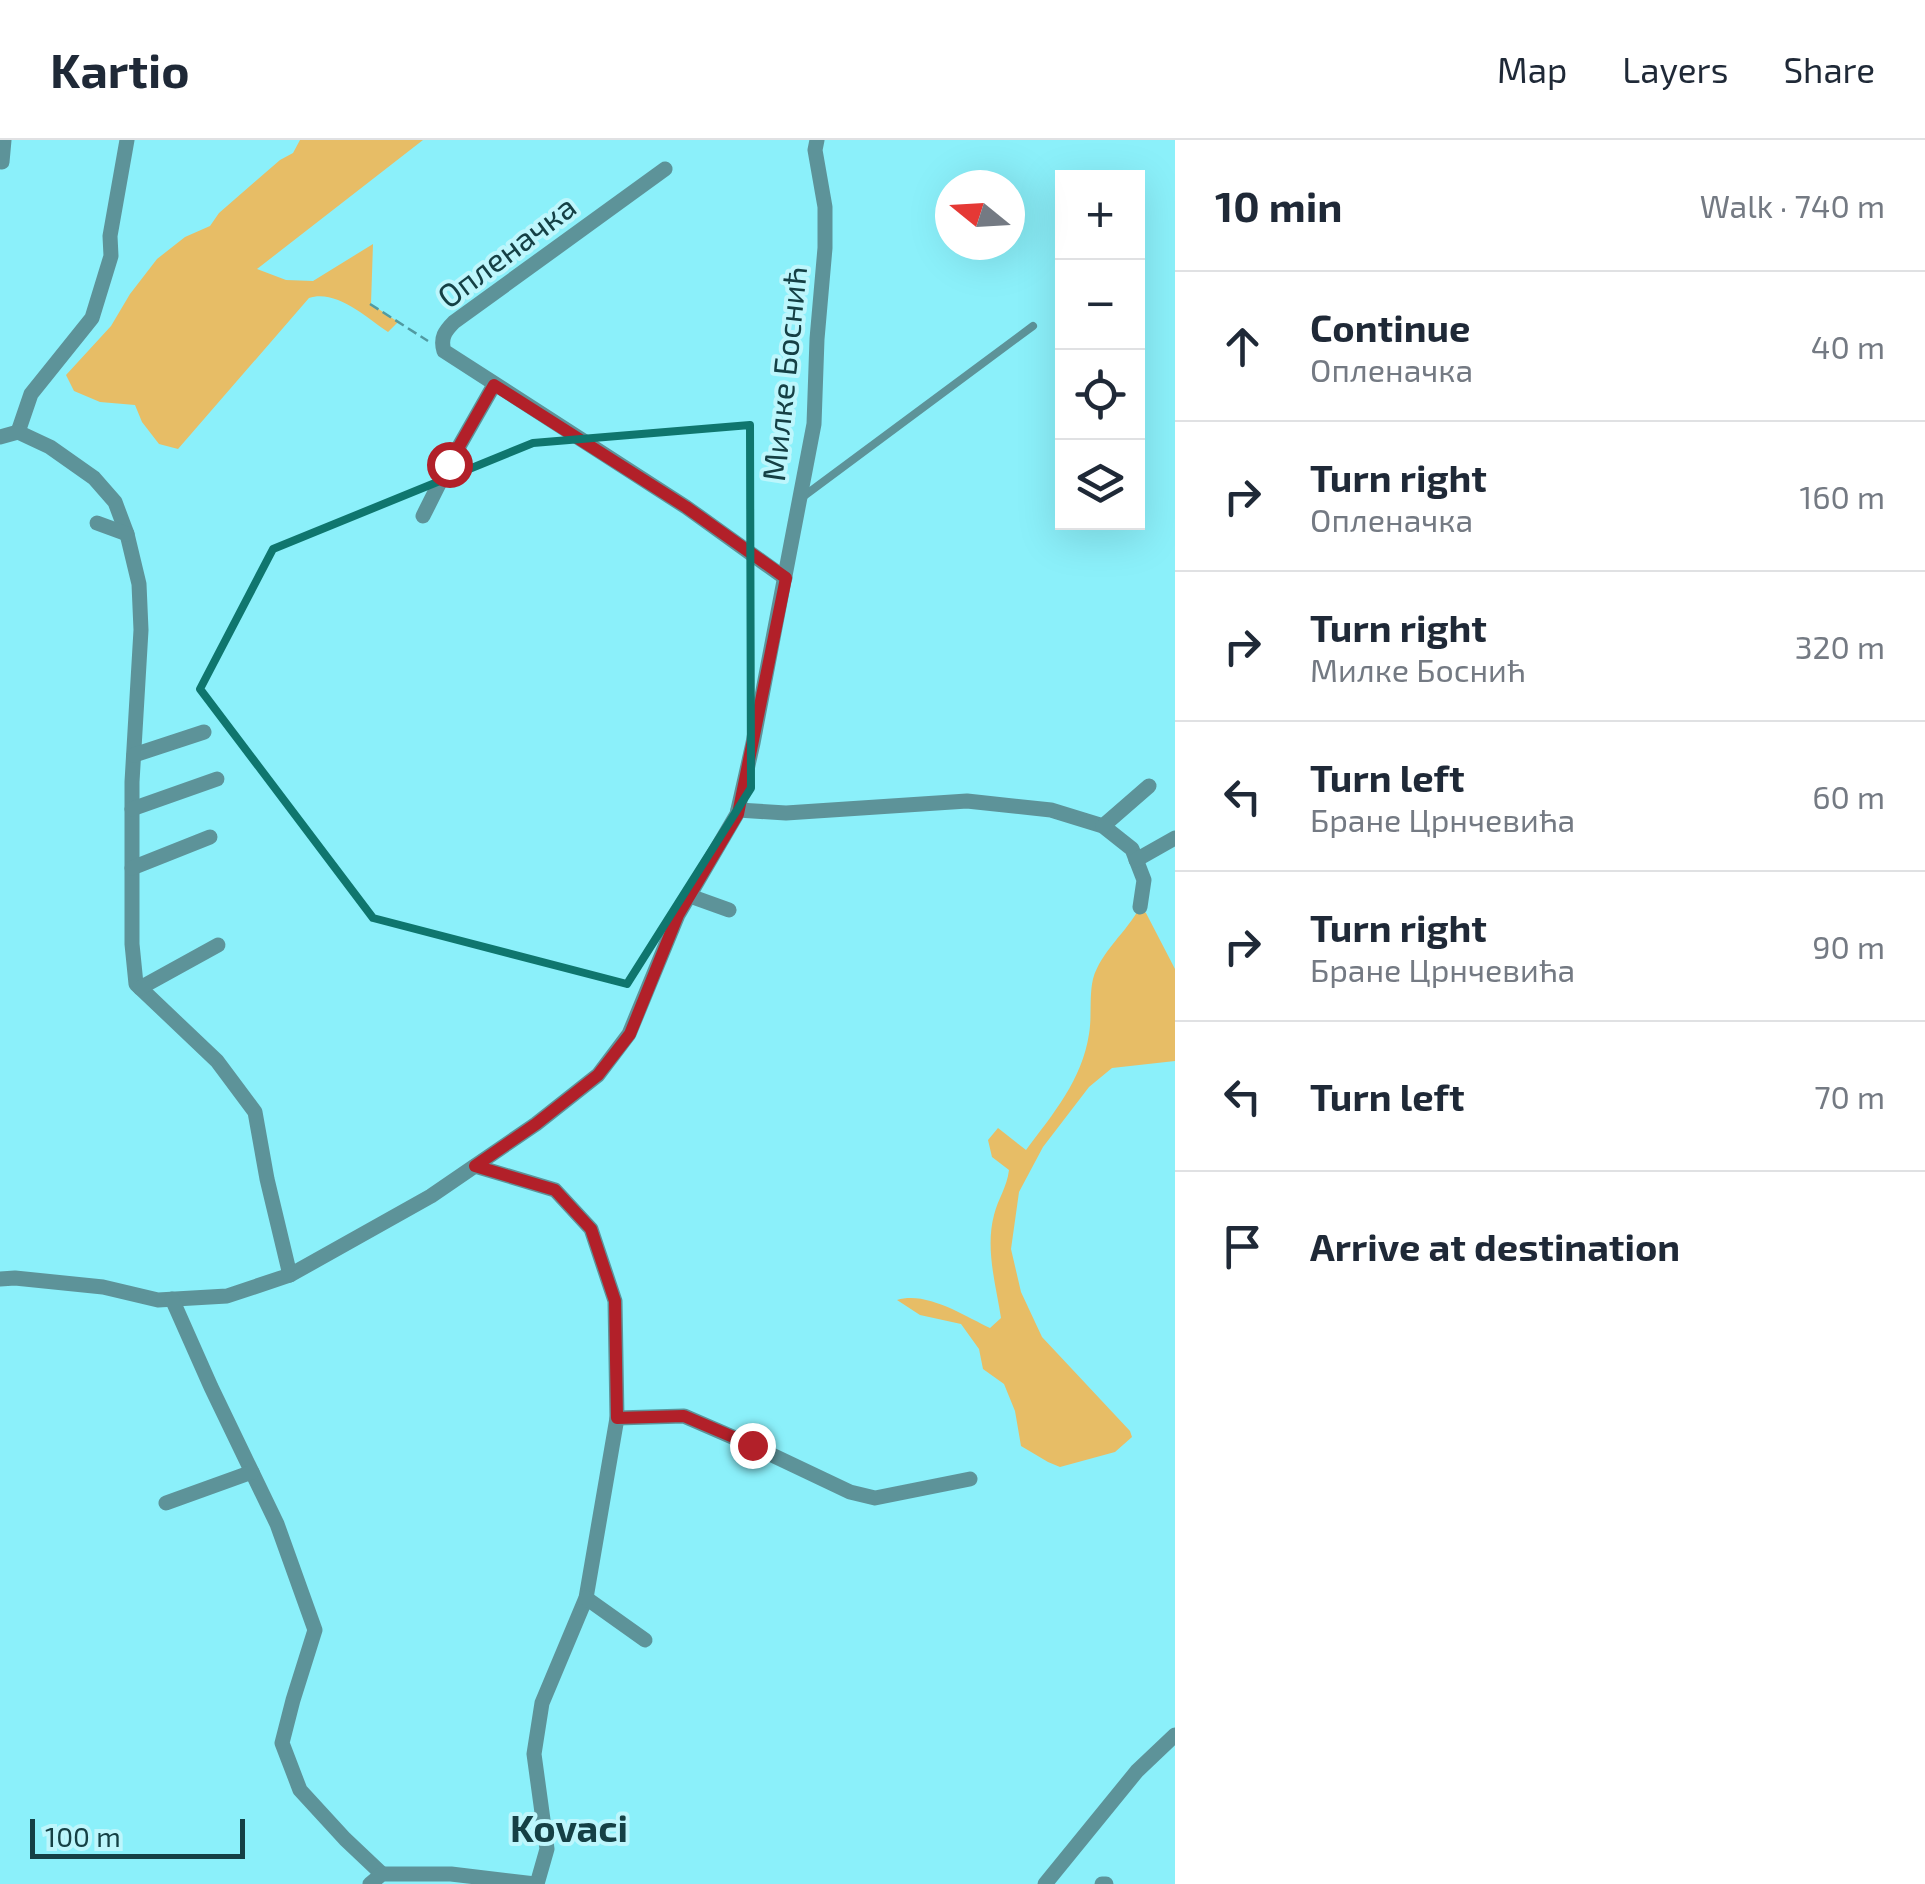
<!DOCTYPE html>
<html lang="en">
<head>
<meta charset="utf-8">
<style>
	body { margin:0; font-family:"Exo 2",sans-serif; background:#f6f6f7; color:#1f2937 }
	.controls { position:absolute; right:30px; top:30px; display:grid; overflow:hidden; border-radius:0px; box-shadow:0 10px 40px #0002 }
	.controls button { width:90px; height:90px; display:grid; place-items:center; padding:0; border:0; border-bottom:2px solid #e0e1e3; background:#fff; color:#1f2937; font:50px sans-serif }
	.compass { position:absolute; left:935px; top:30px; width:90px; height:90px; border-radius:50%; background:#fff; box-shadow:0 10px 40px #0002; rotate:288deg }
	.scale { position:absolute; left:30px; bottom:25px; width:215px; box-sizing:border-box; padding-left:10px; border:5px solid #154045; border-top:0; font-size:28px; line-height:35px; white-space:nowrap; color:#154045; -webkit-text-stroke:8px #bdf6fc; paint-order:stroke }
	.stop { position:absolute; width:30px; height:30px; margin:-22px; border:8px solid #b22029; border-radius:50%; background:#fff }
	.stop.end { background:#b22029; border-color:#fff; box-shadow:0 2px 10px #0008 }
	.list { margin:0; padding:0; list-style:none }
	h2 { display:flex; justify-content:space-between; align-items:center; height:130px; margin:0; padding:0 40px; font-size:42px }
	h2 small { font-size:32px; font-weight:400; color:#747a83 }
	.list li { display:grid; grid-template-columns:65px 1fr auto; gap:30px; align-items:center; box-sizing:border-box; height:150px; padding:0 40px; border-top:2px solid #e0e1e3 }
	.list b { display:block; font-size:38px; white-space:nowrap }
	.list p { margin:0; font-size:32px; white-space:nowrap; color:#747a83 }
	.list em { font-size:32px; font-style:normal; color:#747a83 }
	.icon { flex:none; width:55px; height:55px; fill:none; stroke:currentColor; stroke-width:2; stroke-linecap:round; stroke-linejoin:round }
	.map { position:relative; flex:none; width:1175px; height:1744px; overflow:hidden }
	header { display:flex; align-items:center; gap:60px; box-sizing:border-box; height:140px; padding:0 50px; background:#fff; border-bottom:2px solid #e0e1e3 }
	header strong { font-size:48px }
	nav { display:flex; gap:55px; margin-inline-start:auto; font-size:35px }
	main { display:flex }
	aside { flex:1; background:#fff }
	.map>svg:first-child { display:block }
	.green { fill:#e7bd66 }
	.lines { fill:none; stroke-linecap:round; stroke-linejoin:round }
	.path { stroke:#519aa1; stroke-width:2.5; stroke-dasharray:10 5; stroke-linecap:butt }
	.service { stroke:#5d9399; stroke-width:8 }
	.minor { stroke:#5d9399; stroke-width:15 }
	.route { stroke:#b22029; stroke-width:12 }
	.marked { fill:none; stroke:#0f766e; stroke-width:8; stroke-linejoin:round }
	.labels { text-anchor:middle; stroke-width:8; stroke-linejoin:round; paint-order:stroke }
	.street-label { font-size:32px; fill:#154045; stroke:#bdf6fc }
	.quarter-label { font-size:38px; font-weight:bold; fill:#154045; stroke:#bdf6fc }
</style>
</head>
<body>
<header>
<strong>Kartio</strong>
<nav><a>Map</a><a>Layers</a><a>Share</a></nav>
</header>
<main>
<div class="map">
<svg width="1175" height="1744" viewBox="0 0 1175 1744">
	<rect width="100%" height="100%" fill="#8bf0fa"/>
	<g class="green">
		<path d="M300,0H423L257,129L286,140L313,141L373,104L371,164L398,182L388,192C367,178 336,149 309,158L178,309L159,304L142,282L135,265L100,262L74,251L66,235L111,186L130,154L157,119L185,97L210,86L219,73L280,20L293,13Z"/>
		<path d="M1140,767L1146,773L1175,829V921L1112,928L1089,947L1043,1007L1019,1052L1011,1109L1021,1152L1042,1197L1130,1291L1132,1297L1115,1312L1060,1327L1048,1322L1021,1306L1015,1271L1004,1244L983,1229L979,1209L961,1184L920,1175L897,1160C927,1151 964,1176 990,1188L1001,1178C996,1145 985,1109 994,1075C998,1059 1007,1047 1009,1030L992,1017L988,1000L998,988L1026,1010C1053,974 1082,940 1089,894C1092,877 1089,856 1093,839C1101,811 1127,792 1140,767Z"/>
	</g>
	<g class="lines">
		<path class="path" d="M370,164L428,201"/>
		<path class="service" d="M804,356L1033,186"/>
		<g class="minor">
			<path d="M2,22L4,0"/>
			<path d="M665,29L454,182C445,191 440,198 444,211L686,367L785,438"/>
			<path d="M18,292L31,254L92,178L111,116L110,96L127,0"/>
			<path d="M0,297L18,292L50,307L94,338L115,362L127,394L139,444L141,490L132,642V804L136,844L217,921L255,972L267,1039L290,1135"/>
			<path d="M423,376L449,324L494,245"/>
			<path d="M97,383L127,394"/>
			<path d="M134,615L204,592"/>
			<path d="M132,669L217,639"/>
			<path d="M738,670L786,673L967,661L1051,670L1103,686L1132,709L1144,740L1140,767"/>
			<path d="M1103,686L1149,646"/>
			<path d="M1136,720L1175,698"/>
			<path d="M132,728L210,697"/>
			<path d="M690,756L729,770"/>
			<path d="M140,848L218,805"/>
			<path d="M475,1026L555,1050L591,1089L615,1161L617,1278L586,1458L542,1563L534,1614L547,1709L537,1744"/>
			<path d="M0,1139L15,1138L103,1147L158,1160L227,1156L290,1135L431,1056L536,984L598,935L629,894L678,775L737,674L753,603L814,284L817,199L825,108V67L815,10L817,0"/>
			<path d="M172,1159L211,1247L277,1384L315,1490L293,1560L282,1603L300,1650L345,1699L382,1734"/>
			<path d="M617,1278L684,1276L751,1305L850,1352L875,1358L970,1339"/>
			<path d="M166,1363L252,1332"/>
			<path d="M586,1458L645,1500"/>
			<path d="M370,1744L382,1734H451L535,1744"/>
			<path d="M1045,1744L1137,1631L1175,1595"/>
			<path d="M1102,1744H1106"/>
		</g>
	</g>
	<g class="lines">
		<path class="route" d="M449,324L494,245L686,367L786,438L738,674L678,775L630,894L598,935L536,984L475,1026L555,1050L591,1089L615,1161L617,1278L684,1276L752,1305"/>
	</g>
	<path class="marked" d="M750,285L751,648L627,844L373,778L200,549L273,409L533,303Z"/>
	<g class="labels">
		<g class="street-label">
			<text transform="translate(507 112) rotate(-37)" y="11">Опленачка</text>
			<text transform="translate(785 234) rotate(-84)" y="11">Милке Боснић</text>
		</g>
		<g class="quarter-label">
			<text x="569" y="1702">Kovaci</text>
		</g>
	</g>
</svg>
<div class="controls">
<button>+</button>
<button>−</button>
<button><svg class="icon" aria-label="locate" viewBox="0 0 24 24"><circle cx="12" cy="12" r="6"/><path d="M12 2v4M12 18v4M2 12h4M18 12h4"/></svg></button>
<button><svg class="icon" aria-label="layers" viewBox="0 0 24 24"><path d="M12 4l9 5-9 5-9-5zM3 14l9 5 9-5"/></svg></button>
</div>
<svg class="compass" viewBox="-18 -18 36 36"><path d="M0-13l5 13h-10z" fill="#e53935"/><path d="M0 13l5-13h-10z" fill="#747a83"/></svg>
<div class="scale">100 m</div>
<div class="stop" style="left:449px;top:324px"></div>
<div class="stop end" style="left:752px;top:1305px"></div>
</div>
<aside>
<h2>10 min<small>Walk · 740 m</small></h2>
<ul class="list">
<li><svg class="icon" aria-label="ahead" viewBox="0 0 24 24"><path d="M12 20V5M6 11l6-6 6 6"/></svg><div><b>Continue</b><p>Опленачка</p></div><em>40 m</em></li>
<li><svg class="icon" aria-label="right" viewBox="0 0 24 24"><path d="M7 20v-9h11M14 6l5 5-5 5"/></svg><div><b>Turn right</b><p>Опленачка</p></div><em>160 m</em></li>
<li><svg class="icon" aria-label="right" viewBox="0 0 24 24"><path d="M7 20v-9h11M14 6l5 5-5 5"/></svg><div><b>Turn right</b><p>Милке Боснић</p></div><em>320 m</em></li>
<li><svg class="icon" aria-label="left" viewBox="0 0 24 24"><path d="M17 20v-9H6M10 6l-5 5 5 5"/></svg><div><b>Turn left</b><p>Бране Црнчевића</p></div><em>60 m</em></li>
<li><svg class="icon" aria-label="right" viewBox="0 0 24 24"><path d="M7 20v-9h11M14 6l5 5-5 5"/></svg><div><b>Turn right</b><p>Бране Црнчевића</p></div><em>90 m</em></li>
<li><svg class="icon" aria-label="left" viewBox="0 0 24 24"><path d="M17 20v-9H6M10 6l-5 5 5 5"/></svg><div><b>Turn left</b></div><em>70 m</em></li>
<li><svg class="icon" aria-label="arrive" viewBox="0 0 24 24"><path d="M6 21V4h12l-3 4 3 4H6"/></svg><div><b>Arrive at destination</b></div></li>
</ul>
</aside>
</main>
</body>
</html>
